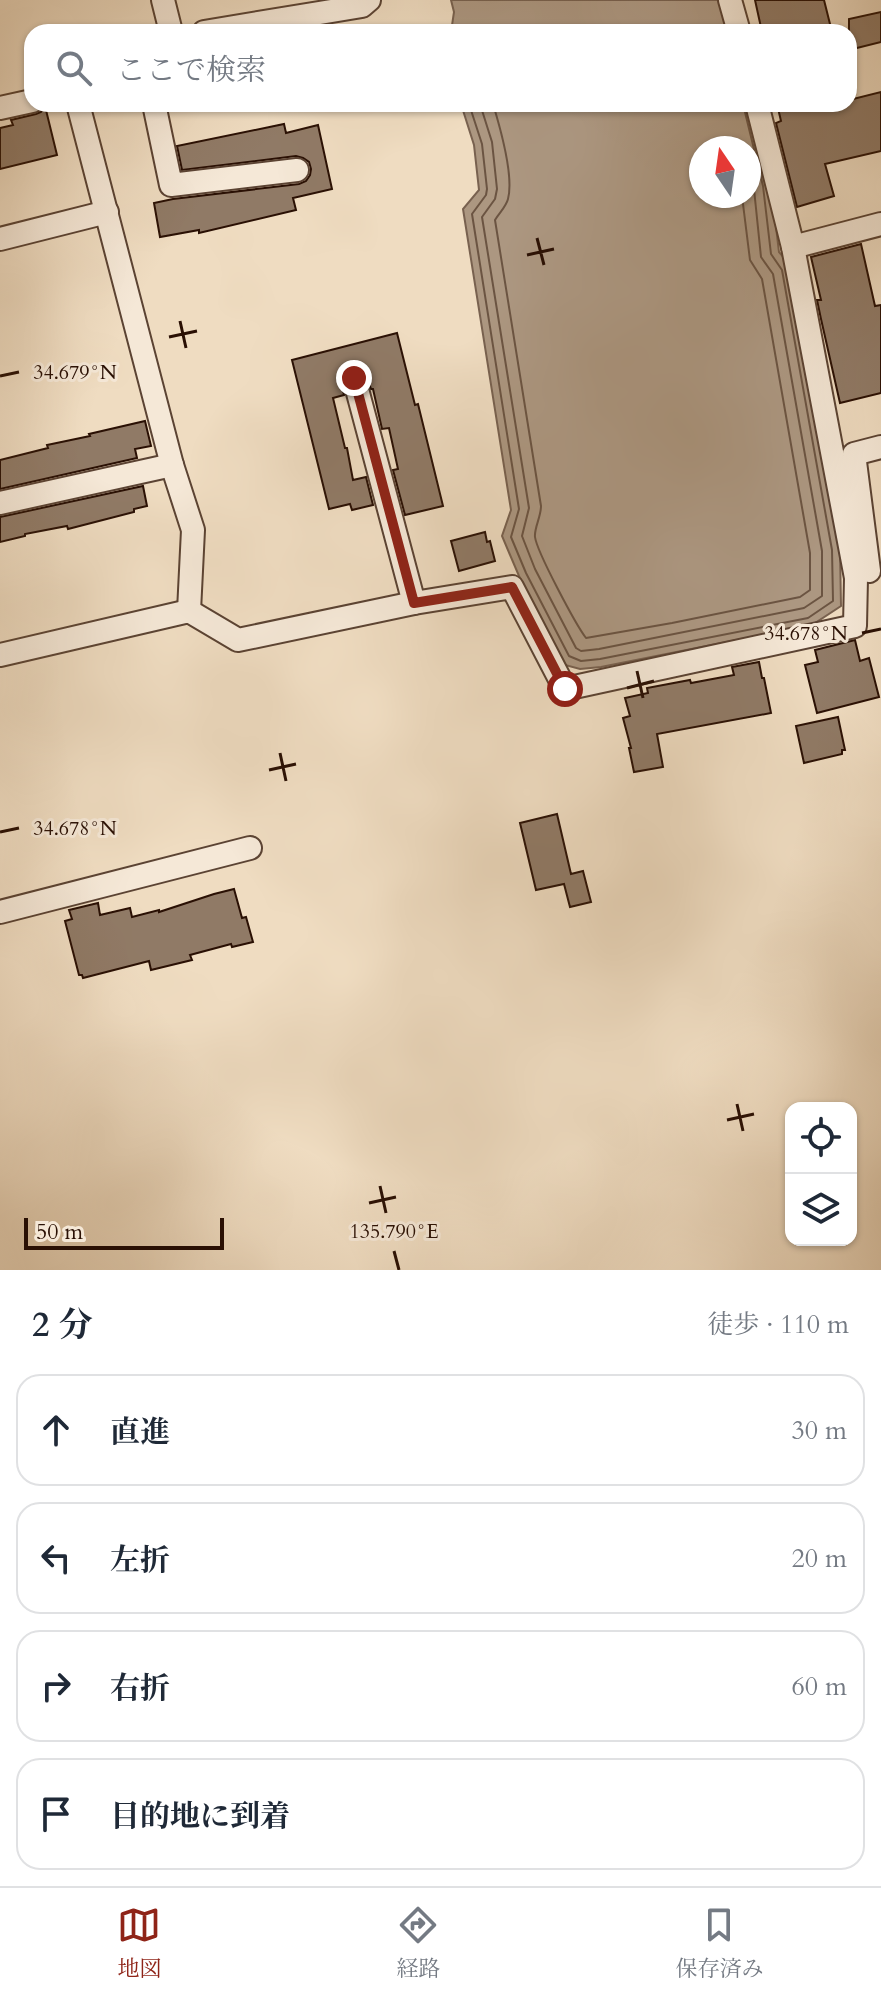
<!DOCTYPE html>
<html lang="ja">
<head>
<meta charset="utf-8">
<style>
	body { margin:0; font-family:Cardo,"Noto Serif JP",serif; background:#f6f6f7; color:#1f2937 }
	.controls { position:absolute; right:24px; bottom:24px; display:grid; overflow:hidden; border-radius:16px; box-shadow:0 2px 6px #0004 }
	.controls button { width:72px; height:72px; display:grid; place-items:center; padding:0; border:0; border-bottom:2px solid #e0e1e3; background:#fff; color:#1f2937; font:40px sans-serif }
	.compass { position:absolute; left:689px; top:136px; width:72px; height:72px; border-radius:50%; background:#fff; box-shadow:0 2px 6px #0004; rotate:347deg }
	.scale { position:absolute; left:24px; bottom:20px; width:200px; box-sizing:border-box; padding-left:8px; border:4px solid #2a1004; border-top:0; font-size:22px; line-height:28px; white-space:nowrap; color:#2a1004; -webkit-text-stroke:6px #f5e8d7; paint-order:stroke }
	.stop { position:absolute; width:24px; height:24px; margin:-18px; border:6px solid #8f2418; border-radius:50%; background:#fff }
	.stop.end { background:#8f2418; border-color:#fff; box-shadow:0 2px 8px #0008 }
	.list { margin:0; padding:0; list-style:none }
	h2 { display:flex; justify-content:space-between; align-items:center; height:104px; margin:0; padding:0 32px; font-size:34px }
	h2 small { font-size:26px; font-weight:400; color:#747a83 }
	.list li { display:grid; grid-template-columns:52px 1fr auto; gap:24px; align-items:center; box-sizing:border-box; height:112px; margin:0 16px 16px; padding:0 16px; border:2px solid #e0e1e3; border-radius:24px }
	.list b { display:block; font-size:30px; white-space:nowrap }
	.list em { font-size:26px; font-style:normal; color:#747a83 }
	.icon { flex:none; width:44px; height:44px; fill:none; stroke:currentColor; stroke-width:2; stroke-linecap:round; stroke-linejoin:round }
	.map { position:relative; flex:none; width:881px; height:1270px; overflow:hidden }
	.search { position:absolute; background:#fff; box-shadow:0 2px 6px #0004; left:24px; right:24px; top:24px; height:88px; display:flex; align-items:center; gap:20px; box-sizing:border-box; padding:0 28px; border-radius:24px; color:#747a83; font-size:30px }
	.sheet { height:616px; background:#fff }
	nav { display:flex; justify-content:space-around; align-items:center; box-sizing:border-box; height:112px; border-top:2px solid #e0e1e3; background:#fff; font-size:22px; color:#747a83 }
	nav a { display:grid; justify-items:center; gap:4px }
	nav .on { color:#8f2418 }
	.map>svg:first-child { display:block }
	.water { fill:#ac9781; stroke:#78614f; stroke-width:2; fill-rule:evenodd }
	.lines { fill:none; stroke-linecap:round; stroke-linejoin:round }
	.shore { stroke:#6b5442; stroke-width:2 }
	.building { fill:#907a66; stroke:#2a1004; stroke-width:2 }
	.minor-casing { stroke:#5b4333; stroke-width:26 }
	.minor { stroke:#f5e8d7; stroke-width:22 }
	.route { stroke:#8f2418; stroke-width:10 }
	.ticks { fill:none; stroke:#2a1004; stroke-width:3 }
	.ticks-label { font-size:20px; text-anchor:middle; fill:#2a1004; stroke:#f5e8d7; stroke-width:6; stroke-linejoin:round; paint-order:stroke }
</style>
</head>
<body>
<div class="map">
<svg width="881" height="1270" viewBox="0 0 881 1270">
	<rect width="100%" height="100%" fill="#efdcc1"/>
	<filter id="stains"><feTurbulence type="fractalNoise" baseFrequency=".0025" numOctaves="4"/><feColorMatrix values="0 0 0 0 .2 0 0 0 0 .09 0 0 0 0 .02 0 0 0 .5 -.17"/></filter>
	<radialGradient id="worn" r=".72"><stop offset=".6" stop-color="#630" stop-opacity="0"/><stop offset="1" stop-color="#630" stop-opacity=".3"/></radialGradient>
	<g class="water">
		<path d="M451,0H723L732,32H451L454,12Z"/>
		<path d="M461,104H750L771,185L779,252L790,265L840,550L841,606L812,625L601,667L580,669L565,665L519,576L502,536L511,510L463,209L479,190L474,145ZM701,148H749V196H701Z"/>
	</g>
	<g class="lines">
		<g class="shore">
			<path d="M469,104L482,144L487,189L486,195L472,214L519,509L511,537L526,573L569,656L581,661L600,659L808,618L833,601L832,550L782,270L771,254L763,186L743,104"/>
			<path d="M480,104L492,142L497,189L495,199L482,217L529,508L522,536L535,569L576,648L581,651L599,649L804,608L822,596V551L773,274L761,257L754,189L749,171"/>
			<path d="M493,104C500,127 514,176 508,199C506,207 499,213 495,220L541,506C541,517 534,528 535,537C537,552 576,625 586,638L672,623L800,597L810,590V553L762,279L750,260L742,196"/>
		</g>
	</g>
	<g class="building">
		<path d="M755,0H824L832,32H762Z"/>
		<path d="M881,12V42L849,50V19Z"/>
		<path d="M881,92V151L825,164L834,196L797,207L776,123L781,121L777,104H849V100Z"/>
		<path d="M45,106L57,155L0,169V128L13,125L11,120L36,114L41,112Z"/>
		<path d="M284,124L286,133L318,125L332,189L293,198L296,210L199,233V230L160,237L154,203L173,199L299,184L306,181L310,175L311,169L309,162L303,158L296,156L182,170L177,146Z"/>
		<path d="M861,244L875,306L881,305V393L840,403L821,319L817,300H821L811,257Z"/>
		<path d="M397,333L415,405L418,404L443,506L405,515L393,470L398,469L389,428L382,429L373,389H371L364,369L358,365L351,364L344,369L340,375L344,395L333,398L345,448H347L353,480L366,477L373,505L352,510L350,504L329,509L292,360Z"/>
		<path d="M145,421L151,446L135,449L137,458L0,489V460L48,448L47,445L90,436L89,434Z"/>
		<path d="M143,486L147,506L134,509V512L68,529L67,526L25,534V536L0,542V517Z"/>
		<path d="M485,532L487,542L490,541L495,561L459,571L451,541Z"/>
		<path d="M855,640L860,661L869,658L879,697L817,713L805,665L818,662L815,650Z"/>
		<path d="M759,662L762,678H764L771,713L657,734L663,767L634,772L629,748H631L623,718L630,716L625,698L648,693L647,688L690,680L691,683L734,675L732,667Z"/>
		<path d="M838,717L845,750H842V754L804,763L796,726Z"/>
		<path d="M557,814L571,874L583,871L591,902L570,907L564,884L536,890L520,823Z"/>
		<path d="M234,889L242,918L246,917L253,942L232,947L231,944L190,955L192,960L151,970L149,961L83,978L82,975H79L65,921L72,919L69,910L98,903L100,915L130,908L132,917L159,910V912L214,894Z"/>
	</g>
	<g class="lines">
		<g class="minor-casing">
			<g id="minor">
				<path d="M163,0L171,32"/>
				<path d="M730,0L739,32"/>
				<path d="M204,32L362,6L369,0"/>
				<path d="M78,104L172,465L193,530L189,611"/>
				<path d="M154,104L171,185L297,170"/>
				<path d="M0,108L32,101"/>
				<path d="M0,239L107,212"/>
				<path d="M793,247L881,224"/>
				<path d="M354,378L414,603"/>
				<path d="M0,503L172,465"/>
				<path d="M869,571L854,454L881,447"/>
				<path d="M0,655L189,611L238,640L414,603L512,587L565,689L855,626L856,578L793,247L757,104"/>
				<path d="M0,912L250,848"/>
			</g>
		</g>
		<use href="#minor" class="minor"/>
	</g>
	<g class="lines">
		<path class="route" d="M354,378L414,603L512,587L565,689"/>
	</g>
	<path class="ticks" d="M537,238L544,265M527,255L554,249M180,321L186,348M169,337L197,331M0,376L19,372M862,633L881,629M637,671L643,698M627,688L654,681M280,753L286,781M269,770L296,764M0,832L19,828M737,1104L743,1131M727,1120L754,1114M380,1186L386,1213M369,1203L396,1197M394,1251L399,1270"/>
	<g class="ticks-label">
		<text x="75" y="379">34.679°N</text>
		<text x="806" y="640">34.678°N</text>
		<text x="75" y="835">34.678°N</text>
		<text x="394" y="1238">135.790°E</text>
	</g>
	<rect width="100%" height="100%" filter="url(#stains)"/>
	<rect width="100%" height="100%" fill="url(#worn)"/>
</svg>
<div class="controls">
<button><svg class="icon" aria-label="locate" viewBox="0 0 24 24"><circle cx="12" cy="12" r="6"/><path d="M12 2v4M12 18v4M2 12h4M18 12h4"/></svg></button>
<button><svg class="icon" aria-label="layers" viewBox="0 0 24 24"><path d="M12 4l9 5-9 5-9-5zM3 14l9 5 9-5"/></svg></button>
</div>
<svg class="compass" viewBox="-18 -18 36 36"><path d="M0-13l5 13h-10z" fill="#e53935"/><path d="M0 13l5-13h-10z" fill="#747a83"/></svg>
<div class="scale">50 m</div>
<div class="stop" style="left:565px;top:689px"></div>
<div class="stop end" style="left:354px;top:378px"></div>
<div class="search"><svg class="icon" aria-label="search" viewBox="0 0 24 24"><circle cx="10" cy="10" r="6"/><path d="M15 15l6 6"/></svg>ここで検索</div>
</div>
<section class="sheet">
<h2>2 分<small>徒歩 · 110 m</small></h2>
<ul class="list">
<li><svg class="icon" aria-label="ahead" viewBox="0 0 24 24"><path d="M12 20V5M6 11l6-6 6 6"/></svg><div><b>直進</b></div><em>30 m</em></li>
<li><svg class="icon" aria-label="left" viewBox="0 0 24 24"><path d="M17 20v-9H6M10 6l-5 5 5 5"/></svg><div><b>左折</b></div><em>20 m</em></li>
<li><svg class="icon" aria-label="right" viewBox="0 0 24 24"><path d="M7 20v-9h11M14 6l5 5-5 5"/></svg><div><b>右折</b></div><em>60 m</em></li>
<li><svg class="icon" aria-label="arrive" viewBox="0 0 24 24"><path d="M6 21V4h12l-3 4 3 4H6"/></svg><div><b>目的地に到着</b></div></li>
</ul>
</section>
<nav>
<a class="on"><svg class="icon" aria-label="map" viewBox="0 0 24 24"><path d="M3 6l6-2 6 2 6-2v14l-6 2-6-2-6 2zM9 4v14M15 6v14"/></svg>地図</a>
<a><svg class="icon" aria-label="directions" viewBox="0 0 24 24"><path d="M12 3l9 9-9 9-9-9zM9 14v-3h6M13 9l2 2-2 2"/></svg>経路</a>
<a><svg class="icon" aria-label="saved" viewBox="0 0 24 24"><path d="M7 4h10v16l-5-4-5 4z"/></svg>保存済み</a>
</nav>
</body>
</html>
